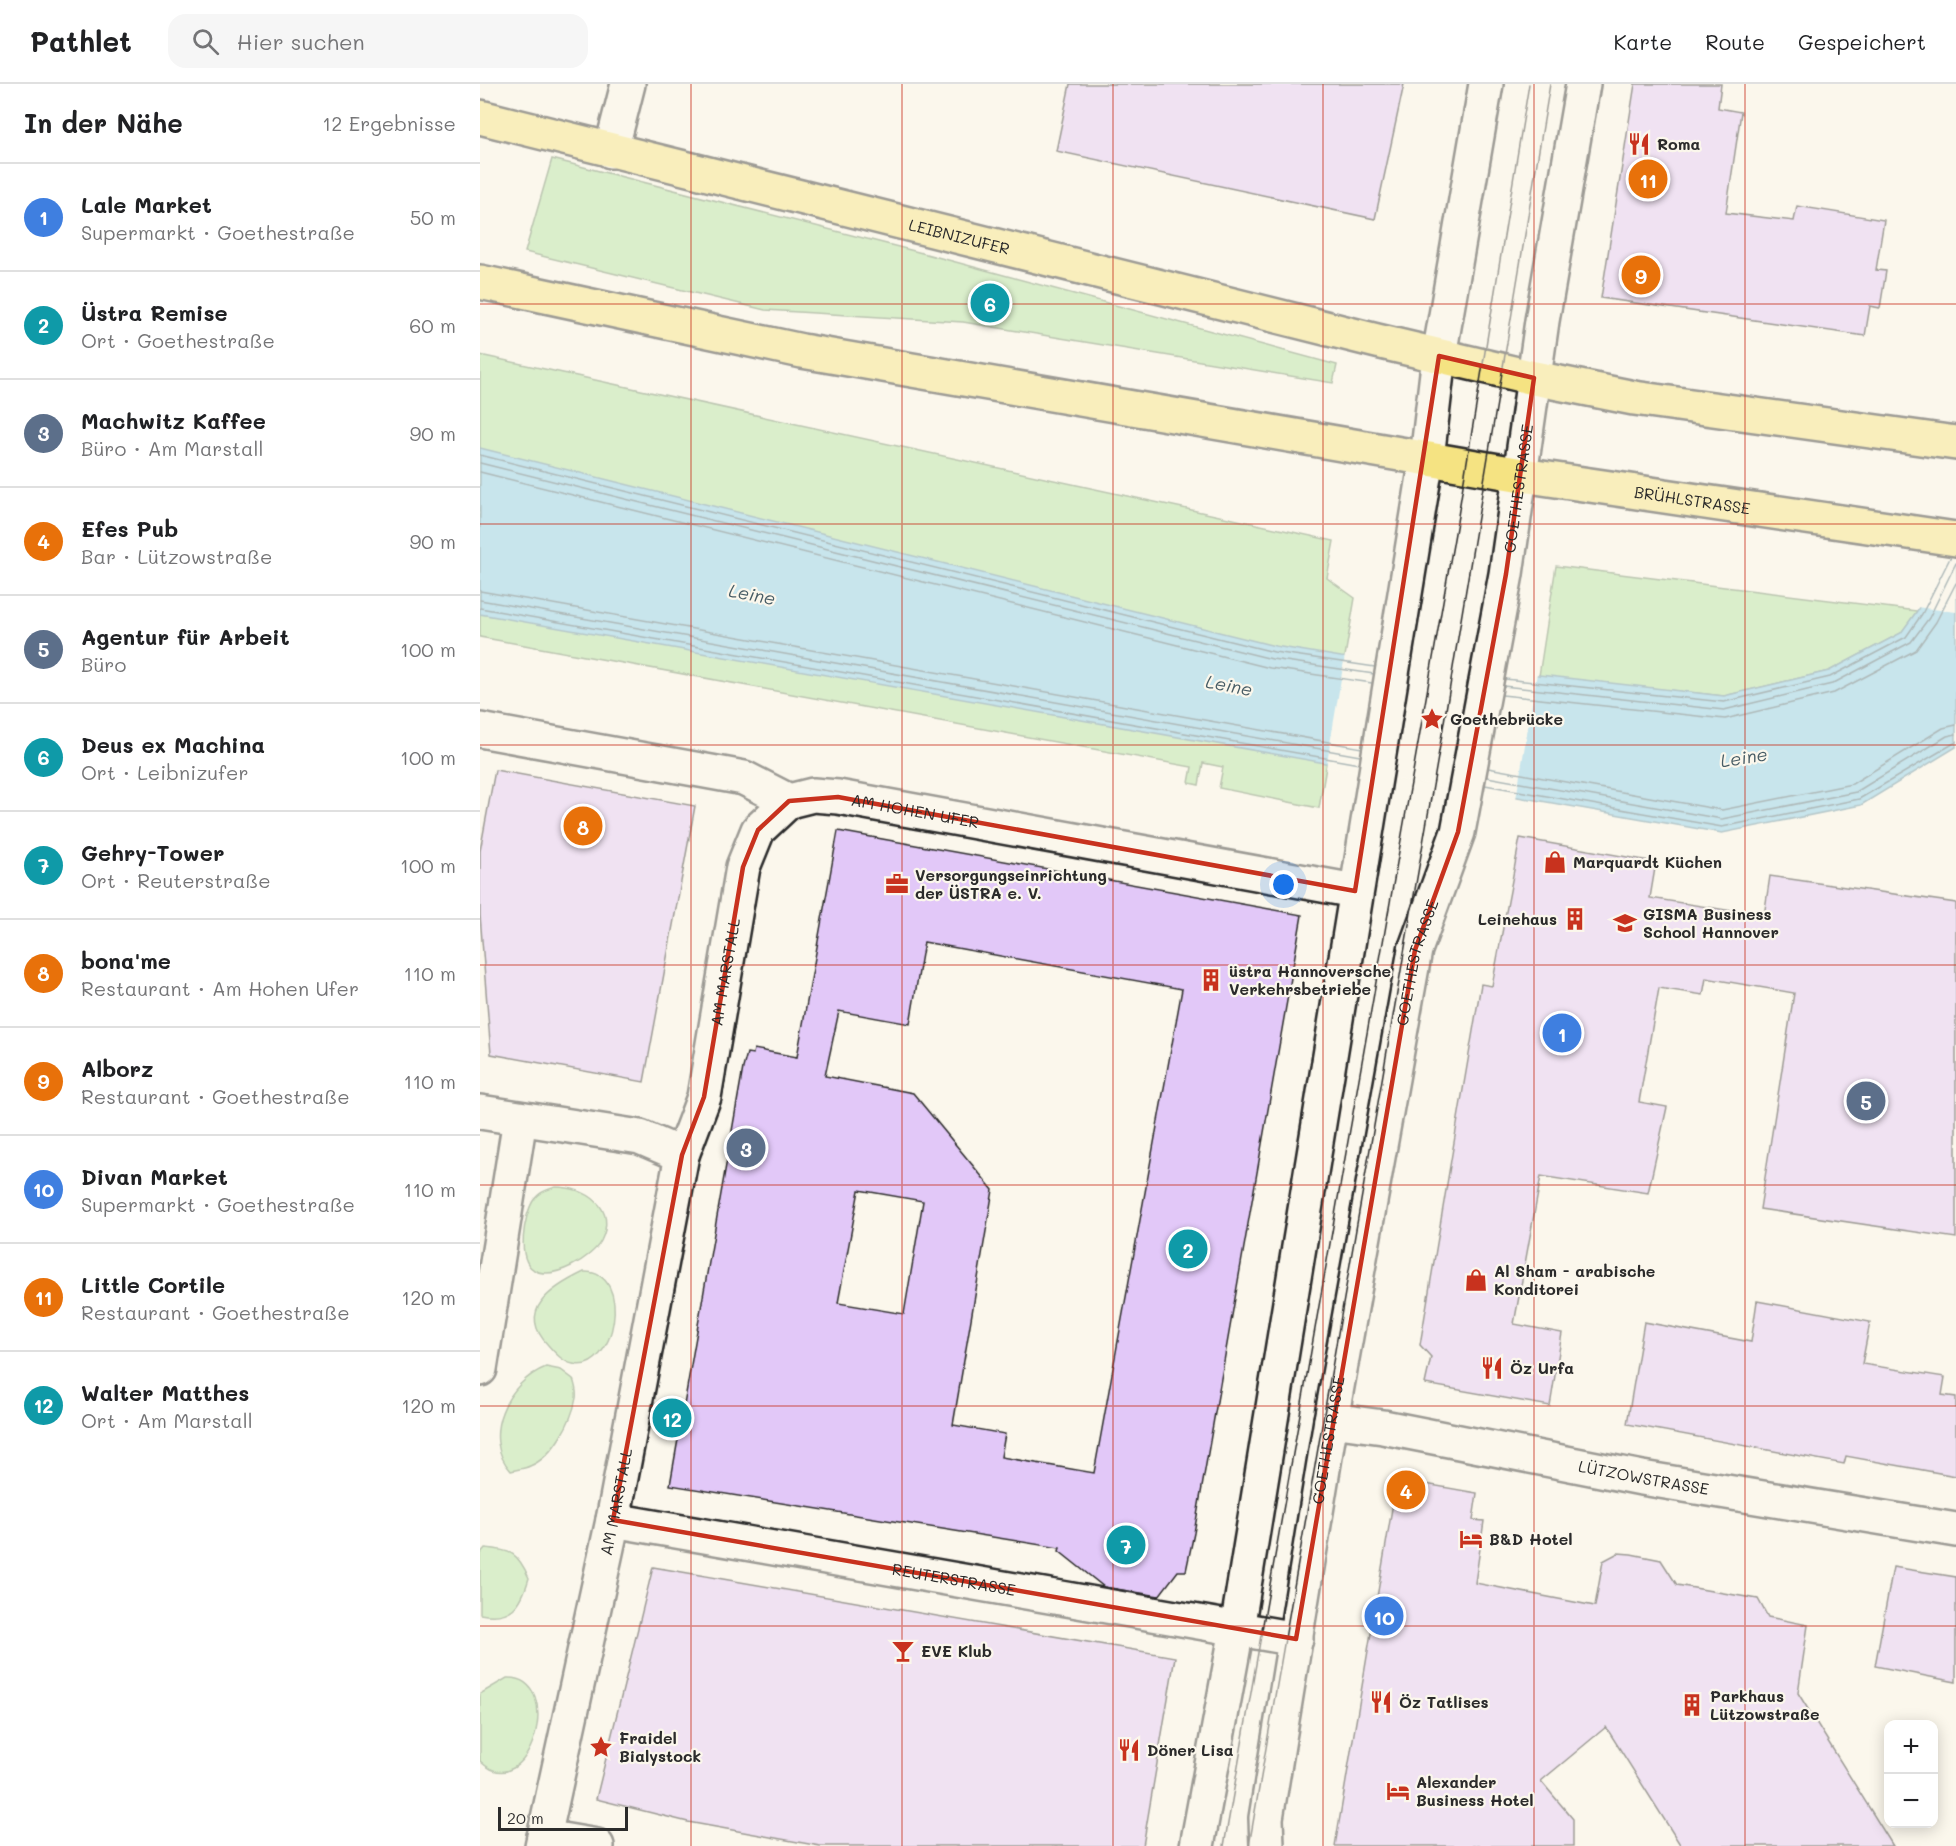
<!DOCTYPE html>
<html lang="de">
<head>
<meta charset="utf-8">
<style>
	body { margin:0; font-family:Mali,sans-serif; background:#f6f6f6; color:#202124 }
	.controls { position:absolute; right:18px; bottom:18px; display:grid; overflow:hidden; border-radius:12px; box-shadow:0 3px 15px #0003 }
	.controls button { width:54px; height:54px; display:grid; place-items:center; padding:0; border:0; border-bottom:2px solid #e0e0e0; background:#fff; color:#202124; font:30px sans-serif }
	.scale { position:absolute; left:18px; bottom:15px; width:130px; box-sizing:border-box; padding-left:6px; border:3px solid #2b2b2b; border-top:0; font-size:16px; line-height:21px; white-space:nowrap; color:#2b2b2b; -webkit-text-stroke:4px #fbf7ec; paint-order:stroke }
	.you { position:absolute; left:804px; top:801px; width:21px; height:21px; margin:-15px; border:4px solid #fff; border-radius:50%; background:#1a73e8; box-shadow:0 0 0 9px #1a73e833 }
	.badge { display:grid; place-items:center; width:39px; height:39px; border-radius:50%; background:#c8321e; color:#fff; font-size:20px; font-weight:700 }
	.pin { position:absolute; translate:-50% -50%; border:3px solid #fff; box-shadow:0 2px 6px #0006 }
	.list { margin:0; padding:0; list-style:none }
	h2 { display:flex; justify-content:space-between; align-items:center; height:78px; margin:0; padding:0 24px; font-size:26px }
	h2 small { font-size:20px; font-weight:400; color:#757577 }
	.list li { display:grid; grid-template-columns:39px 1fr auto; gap:18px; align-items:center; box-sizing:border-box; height:108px; padding:0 24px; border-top:2px solid #e0e0e0 }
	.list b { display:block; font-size:22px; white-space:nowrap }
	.list p { margin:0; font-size:20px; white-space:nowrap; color:#757577 }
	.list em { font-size:20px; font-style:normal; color:#757577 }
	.icon { flex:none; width:33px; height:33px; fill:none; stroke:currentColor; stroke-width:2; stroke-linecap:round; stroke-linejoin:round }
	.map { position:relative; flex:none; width:1476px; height:1762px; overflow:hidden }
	header { display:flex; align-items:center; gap:36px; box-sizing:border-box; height:84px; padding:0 30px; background:#fff; border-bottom:2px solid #e0e0e0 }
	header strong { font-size:28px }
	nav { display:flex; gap:33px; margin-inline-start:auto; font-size:21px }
	.search { width:420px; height:54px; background:#f6f6f6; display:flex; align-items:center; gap:15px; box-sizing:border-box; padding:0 21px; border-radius:18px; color:#757577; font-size:22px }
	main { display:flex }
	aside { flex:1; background:#fff }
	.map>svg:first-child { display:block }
	.green { fill:#b2e3a3; stroke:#6e8767; stroke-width:1.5 }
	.water { fill:#89ceeb; stroke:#638d9e; stroke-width:1.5 }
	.pier { fill:#fbf7ec }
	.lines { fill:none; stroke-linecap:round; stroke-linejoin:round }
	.shore { stroke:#516c78; stroke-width:1.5 }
	.building { fill:#e2c8f8; stroke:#2b2b2b; stroke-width:1.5; fill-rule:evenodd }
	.minor-casing { stroke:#2b2b2b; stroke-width:38 }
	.major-casing { stroke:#2b2b2b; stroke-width:38 }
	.minor { stroke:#fbf7ec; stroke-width:33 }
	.major { stroke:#f5e382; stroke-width:33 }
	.tram { stroke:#2b2b2b; stroke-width:1.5 }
	.marked { fill:none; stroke:#c8321e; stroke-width:4.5; stroke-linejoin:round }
	.grid { fill:none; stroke:#c8321e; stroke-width:1.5; stroke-opacity:0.55 }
	.labels { text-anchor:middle; stroke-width:4.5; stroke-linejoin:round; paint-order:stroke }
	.poi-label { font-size:16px; font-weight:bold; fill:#2b2b2b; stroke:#fbf7ec; text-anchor:start }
	.street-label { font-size:16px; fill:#2b2b2b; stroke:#fbf7ec }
	.water-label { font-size:18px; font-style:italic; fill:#475c65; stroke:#fbf7ec }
</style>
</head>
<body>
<header>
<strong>Pathlet</strong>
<div class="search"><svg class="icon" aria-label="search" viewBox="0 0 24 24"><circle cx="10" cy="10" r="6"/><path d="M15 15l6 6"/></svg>Hier suchen</div>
<nav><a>Karte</a><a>Route</a><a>Gespeichert</a></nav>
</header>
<main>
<aside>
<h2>In der Nähe<small>12 Ergebnisse</small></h2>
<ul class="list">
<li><span class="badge" style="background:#3f7fe0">1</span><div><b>Lale Market</b><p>Supermarkt · Goethestraße</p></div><em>50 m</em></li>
<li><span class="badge" style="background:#0f9aa8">2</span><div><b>Üstra Remise</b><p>Ort · Goethestraße</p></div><em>60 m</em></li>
<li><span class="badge" style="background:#5c6f8a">3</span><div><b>Machwitz Kaffee</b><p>Büro · Am Marstall</p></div><em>90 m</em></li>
<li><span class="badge" style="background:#e8710a">4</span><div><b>Efes Pub</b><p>Bar · Lützowstraße</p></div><em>90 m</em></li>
<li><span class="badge" style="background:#5c6f8a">5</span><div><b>Agentur für Arbeit</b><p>Büro</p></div><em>100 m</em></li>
<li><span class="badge" style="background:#0f9aa8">6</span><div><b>Deus ex Machina</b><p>Ort · Leibnizufer</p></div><em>100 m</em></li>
<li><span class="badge" style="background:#0f9aa8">7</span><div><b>Gehry-Tower</b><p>Ort · Reuterstraße</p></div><em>100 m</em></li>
<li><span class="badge" style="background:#e8710a">8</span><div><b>bona'me</b><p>Restaurant · Am Hohen Ufer</p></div><em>110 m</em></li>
<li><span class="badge" style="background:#e8710a">9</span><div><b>Alborz</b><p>Restaurant · Goethestraße</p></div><em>110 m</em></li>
<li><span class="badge" style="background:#3f7fe0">10</span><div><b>Divan Market</b><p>Supermarkt · Goethestraße</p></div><em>110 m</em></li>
<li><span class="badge" style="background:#e8710a">11</span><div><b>Little Cortile</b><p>Restaurant · Goethestraße</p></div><em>120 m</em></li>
<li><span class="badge" style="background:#0f9aa8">12</span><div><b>Walter Matthes</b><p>Ort · Am Marstall</p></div><em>120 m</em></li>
</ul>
</aside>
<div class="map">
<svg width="1476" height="1762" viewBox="0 0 1476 1762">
	<rect width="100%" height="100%" fill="#fbf7ec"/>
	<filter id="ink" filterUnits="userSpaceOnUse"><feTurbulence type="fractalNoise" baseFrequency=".0167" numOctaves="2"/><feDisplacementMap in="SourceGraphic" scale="12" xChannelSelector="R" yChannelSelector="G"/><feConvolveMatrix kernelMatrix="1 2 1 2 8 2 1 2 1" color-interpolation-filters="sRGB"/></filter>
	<g filter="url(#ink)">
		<g class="green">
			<path d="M72,75L446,170L857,281L853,299L483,238L285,226L45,168Z"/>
			<path d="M0,271L854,457L847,494L875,514L839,724L739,704L743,683L723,679L719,701L709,699L712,683L0,553Z"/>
			<path d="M1076,482L1437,527L1421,549L1349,587L1244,612L1059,592Z"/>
			<path d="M76,1103C105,1103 138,1123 121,1157C112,1174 73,1197 54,1186C36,1175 44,1132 53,1117C59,1108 66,1106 76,1103Z"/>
			<path d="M104,1188C154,1186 136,1291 93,1280C83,1278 75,1269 68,1261C35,1226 73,1203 104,1188Z"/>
			<path d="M66,1283L81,1286L93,1295C95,1301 97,1308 96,1314C92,1337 73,1373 50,1382C44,1385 37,1385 31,1387C0,1353 27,1298 66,1283Z"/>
			<path d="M5,1464C32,1466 38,1469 49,1494C41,1522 31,1536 0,1530V1470Z"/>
			<path d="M27,1594C87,1592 49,1725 0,1677V1610Z"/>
		</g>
		<path class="water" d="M0,364L795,562L861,573L1069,592L1244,612L1349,587L1421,549L1437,527L1476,448V663L1381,721L1242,749L0,530Z"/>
		<g class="pier">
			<path d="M1476,445V528L1436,523L1473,447Z"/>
			<path d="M865,571L1057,589L1036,715L846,684Z"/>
		</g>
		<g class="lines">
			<g class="shore">
				<path d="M0,371L794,568L895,583"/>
				<path d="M0,379L792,575L894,590"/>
				<path d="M0,388L790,584L892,599"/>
				<path d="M0,507L882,664"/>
				<path d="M0,516L880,672"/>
				<path d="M0,524L879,680"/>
				<path d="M1025,595L1244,618L1350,593L1426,553L1442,530L1471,472"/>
				<path d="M1023,602L1244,626L1352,600L1431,558L1449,534L1476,479"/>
				<path d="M1022,611L1245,635L1354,609L1436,566L1456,538L1476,499"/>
				<path d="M1008,684L1242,726L1372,700L1463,644L1476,641"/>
				<path d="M1007,693L1242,735L1376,708L1467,652L1476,650"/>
				<path d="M1005,701L1242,743L1379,715L1476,658"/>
			</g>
		</g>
		<g class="building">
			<path d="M590,0H924L895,135L576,67Z"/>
			<path d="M1155,0H1241L1238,24L1261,28L1246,129L1314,137L1317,122L1404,136L1396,186L1406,187L1400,224L1390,222L1385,252L1121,214Z"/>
			<path d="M15,686L215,722L164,998L11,970L0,831V767Z"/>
			<path d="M358,747L822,831L714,1449L706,1487H698L679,1512L624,1503L579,1467L580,1464L190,1401L263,984L267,969L273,970L274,965L317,973ZM444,858L702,905L614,1389L521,1373L525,1350L473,1341L513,1106L433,1009L345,992L359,927L430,940ZM379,1106L443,1117L424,1230L358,1219Z"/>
			<path d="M1040,754L1176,778L1170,814L1284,832L1290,792L1476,819V1154L1280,1125L1314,909L1226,894L1223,911L1179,904L1159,1018L1187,1023L1168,1109L1061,1092L1034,1240L1082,1249L1070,1322L945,1300L951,1273L940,1261L971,1076L1001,900L1012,902Z"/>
			<path d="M1277,1217L1390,1238L1382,1280L1465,1293L1462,1311L1476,1313V1392L1366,1372L1364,1380L1147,1340L1164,1238L1271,1258Z"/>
			<path d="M917,1395L997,1409L993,1436L1004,1437L995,1499L1115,1522L1123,1477L1138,1469L1151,1470L1181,1476L1197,1501L1278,1515L1288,1533L1328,1541L1318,1609L1413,1762H1201L1126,1643L1061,1697L1093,1735V1762H855Z"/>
			<path d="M173,1483L695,1573L663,1762H340L208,1738L116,1715Z"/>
			<path d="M1413,1483L1476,1493V1598L1395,1582Z"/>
		</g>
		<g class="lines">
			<g class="minor-casing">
				<g id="minor">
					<path d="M131,67L148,0"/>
					<path id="s1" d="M0,646L264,694L309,717L333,711L358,713L875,807"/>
					<path d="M0,1028L160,1053L202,1071"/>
					<path d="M0,1285L40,1035"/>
					<path id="s2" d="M851,1336L903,1343L1162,1394L1476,1446"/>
					<path id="s3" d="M133,1436L816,1555"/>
					<path d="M64,1753L117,1762"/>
					<path id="s4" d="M62,1762L133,1436L202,1071L224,1013L263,783L278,746L309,717"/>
					<path d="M717,1762L757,1545L947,374L959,272L1006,0"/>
					<path id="s5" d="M787,1762L786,1734L851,1336L935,866L978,748L1026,490L1062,237L1103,0"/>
				</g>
			</g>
			<g class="major-casing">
				<g id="major">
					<path id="s6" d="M0,33L897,257L1054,294L1154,314L1476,359"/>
					<path id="s7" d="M0,198L322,267L1042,391L1476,455"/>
				</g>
			</g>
			<use href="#minor" class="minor"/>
			<use href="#major" class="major"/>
			<g class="tram">
				<path d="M744,1762L978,432L1049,0"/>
				<path d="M769,1762L962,650L1070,0"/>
			</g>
		</g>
	</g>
	<path d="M0 0H1476V1762H0ZM959,272L1054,294L1026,490L978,748L935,866L816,1555L133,1436L202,1071L224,1013L263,783L278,746L309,717L358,713L875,807Z" fill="#fbf7ec" fill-opacity=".55" fill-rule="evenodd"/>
	<path class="marked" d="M959,272L1054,294L1026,490L978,748L935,866L816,1555L133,1436L202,1071L224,1013L263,783L278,746L309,717L358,713L875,807Z"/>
	<path class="grid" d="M211,0V1762M422,0V1762M633,0V1762M843,0V1762M1054,0V1762M1265,0V1762M0,220H1476M0,440H1476M0,661H1476M0,881H1476M0,1101H1476M0,1322H1476M0,1542H1476"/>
	<defs>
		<g id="restaurant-bare" transform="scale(1.8)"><path d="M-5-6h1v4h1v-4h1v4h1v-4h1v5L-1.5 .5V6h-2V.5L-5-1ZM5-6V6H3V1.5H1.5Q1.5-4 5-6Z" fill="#c8321e" stroke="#fbf7ec" stroke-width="2.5" paint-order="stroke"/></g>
		<g id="sight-bare" transform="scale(1.8)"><path d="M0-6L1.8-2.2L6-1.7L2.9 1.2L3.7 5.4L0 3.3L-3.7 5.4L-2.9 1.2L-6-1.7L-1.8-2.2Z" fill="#c8321e" stroke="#fbf7ec" stroke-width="2.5" paint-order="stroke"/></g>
		<g id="shop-bare" transform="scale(1.8)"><path d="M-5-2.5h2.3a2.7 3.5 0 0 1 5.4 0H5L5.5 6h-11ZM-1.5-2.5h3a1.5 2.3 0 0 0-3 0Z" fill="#c8321e" stroke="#fbf7ec" stroke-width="2.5" paint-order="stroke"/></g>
		<g id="office-bare" transform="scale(1.8)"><path d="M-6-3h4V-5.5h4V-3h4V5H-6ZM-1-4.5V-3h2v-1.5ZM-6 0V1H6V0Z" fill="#c8321e" stroke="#fbf7ec" stroke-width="2.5" paint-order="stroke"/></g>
		<g id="building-bare" transform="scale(1.8)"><path d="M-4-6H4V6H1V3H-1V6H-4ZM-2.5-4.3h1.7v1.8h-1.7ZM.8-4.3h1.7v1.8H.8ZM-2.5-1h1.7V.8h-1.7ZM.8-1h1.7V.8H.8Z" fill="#c8321e" stroke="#fbf7ec" stroke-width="2.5" paint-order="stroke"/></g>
		<g id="university-bare" transform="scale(1.8)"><path d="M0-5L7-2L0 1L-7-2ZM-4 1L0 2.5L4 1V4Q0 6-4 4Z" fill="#c8321e" stroke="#fbf7ec" stroke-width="2.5" paint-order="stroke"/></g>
		<g id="hotel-bare" transform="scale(1.8)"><path d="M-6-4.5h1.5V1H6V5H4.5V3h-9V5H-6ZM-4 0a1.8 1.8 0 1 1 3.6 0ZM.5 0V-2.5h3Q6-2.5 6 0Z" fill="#c8321e" stroke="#fbf7ec" stroke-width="2.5" paint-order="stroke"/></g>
		<g id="bar-bare" transform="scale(1.8)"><path d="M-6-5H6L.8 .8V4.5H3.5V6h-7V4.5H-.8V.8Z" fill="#c8321e" stroke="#fbf7ec" stroke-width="2.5" paint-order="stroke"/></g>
	</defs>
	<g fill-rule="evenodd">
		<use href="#restaurant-bare" x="1159" y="60"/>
		<use href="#sight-bare" x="952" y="635"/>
		<use href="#shop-bare" x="1075" y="778"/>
		<use href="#office-bare" x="417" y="800"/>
		<use href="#building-bare" x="1095" y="835"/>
		<use href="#university-bare" x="1145" y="839"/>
		<use href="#building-bare" x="731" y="896"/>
		<use href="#shop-bare" x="996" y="1196"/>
		<use href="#restaurant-bare" x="1012" y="1284"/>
		<use href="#hotel-bare" x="991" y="1455"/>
		<use href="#bar-bare" x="423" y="1567"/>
		<use href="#restaurant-bare" x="901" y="1618"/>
		<use href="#building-bare" x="1212" y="1621"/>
		<use href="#sight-bare" x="121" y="1663"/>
		<use href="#restaurant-bare" x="649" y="1666"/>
		<use href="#hotel-bare" x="918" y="1707"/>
	</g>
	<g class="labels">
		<g class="poi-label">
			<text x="1177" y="66">Roma</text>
			<text x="970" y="641">Goethebrücke</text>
			<text x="1093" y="784">Marquardt Küchen</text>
			<text x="435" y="797">Versorgungseinrichtung<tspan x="435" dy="18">der ÜSTRA e. V.</tspan></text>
			<text x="1163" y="836">GISMA Business<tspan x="1163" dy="18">School Hannover</tspan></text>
			<text x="1077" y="841" text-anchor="end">Leinehaus</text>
			<text x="749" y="893">üstra Hannoversche<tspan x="749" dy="18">Verkehrsbetriebe</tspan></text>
			<text x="1014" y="1193">Al Sham - arabische<tspan x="1014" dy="18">Konditorei</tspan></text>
			<text x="1030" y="1290">Öz Urfa</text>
			<text x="1009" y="1461">B&amp;D Hotel</text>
			<text x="441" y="1573">EVE Klub</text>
			<text x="1230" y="1618">Parkhaus<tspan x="1230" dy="18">Lützowstraße</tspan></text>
			<text x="919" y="1624">Öz Tatlises</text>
			<text x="139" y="1660">Fraidel<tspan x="139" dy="18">Bialystock</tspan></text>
			<text x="667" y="1672">Döner Lisa</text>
			<text x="936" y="1704">Alexander<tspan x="936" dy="18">Business Hotel</tspan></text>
		</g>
		<g class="street-label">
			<text dy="6" stroke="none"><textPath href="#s6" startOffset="494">LEIBNIZUFER</textPath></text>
			<text dy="6" stroke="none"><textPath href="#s5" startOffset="1383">GOETHESTRASSE</textPath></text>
			<text dy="6" stroke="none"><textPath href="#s7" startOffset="1232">BRÜHLSTRASSE</textPath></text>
			<text dy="6" stroke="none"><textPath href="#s1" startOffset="447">AM HOHEN UFER</textPath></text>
			<text dy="6" stroke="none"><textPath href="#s5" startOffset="897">GOETHESTRASSE</textPath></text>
			<text dy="6" stroke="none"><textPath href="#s4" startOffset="894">AM MARSTALL</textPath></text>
			<text dy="6" stroke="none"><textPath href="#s5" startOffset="411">GOETHESTRASSE</textPath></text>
			<text dy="6" stroke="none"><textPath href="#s2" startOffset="318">LÜTZOWSTRASSE</textPath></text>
			<text dy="6" stroke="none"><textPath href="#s4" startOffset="352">AM MARSTALL</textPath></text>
			<text dy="6" stroke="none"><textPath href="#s3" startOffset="346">REUTERSTRASSE</textPath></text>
		</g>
		<g class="water-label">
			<text transform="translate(272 511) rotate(11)" y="6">Leine</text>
			<text transform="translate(749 602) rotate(11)" y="6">Leine</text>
			<text transform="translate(1264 674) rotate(-9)" y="6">Leine</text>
		</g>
	</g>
</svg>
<div class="controls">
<button>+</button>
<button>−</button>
</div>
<div class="scale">20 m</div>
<div class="you"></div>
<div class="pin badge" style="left:1082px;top:949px;background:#3f7fe0">1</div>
<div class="pin badge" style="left:708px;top:1165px;background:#0f9aa8">2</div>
<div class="pin badge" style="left:266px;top:1064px;background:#5c6f8a">3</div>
<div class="pin badge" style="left:926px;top:1406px;background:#e8710a">4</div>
<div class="pin badge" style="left:1386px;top:1017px;background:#5c6f8a">5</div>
<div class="pin badge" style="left:510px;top:219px;background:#0f9aa8">6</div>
<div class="pin badge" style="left:646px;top:1461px;background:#0f9aa8">7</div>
<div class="pin badge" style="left:103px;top:742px;background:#e8710a">8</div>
<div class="pin badge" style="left:1161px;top:191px;background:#e8710a">9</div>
<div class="pin badge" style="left:904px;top:1532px;background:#3f7fe0">10</div>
<div class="pin badge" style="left:1168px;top:95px;background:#e8710a">11</div>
<div class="pin badge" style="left:192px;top:1334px;background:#0f9aa8">12</div>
</div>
</main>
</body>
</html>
